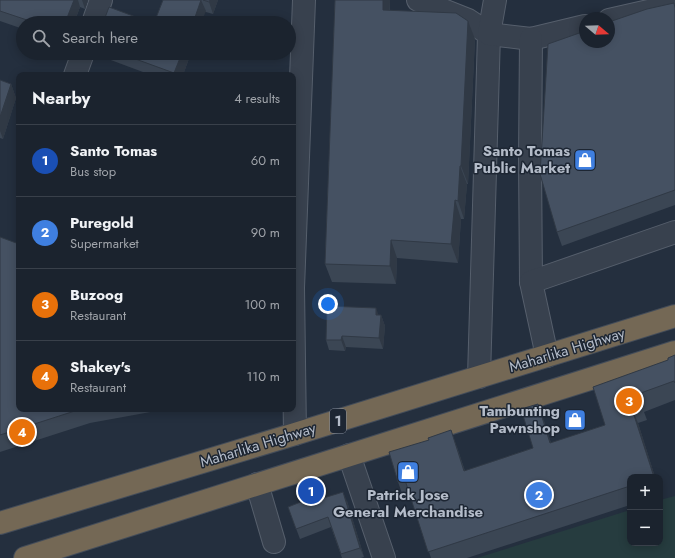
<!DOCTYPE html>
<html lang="en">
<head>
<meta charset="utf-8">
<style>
	body { margin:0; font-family:Jost,sans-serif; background:#282f3a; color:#f1f3f6 }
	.controls { position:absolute; right:12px; bottom:12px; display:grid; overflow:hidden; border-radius:8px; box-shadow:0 2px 10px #0003 }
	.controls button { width:36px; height:36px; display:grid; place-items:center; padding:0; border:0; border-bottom:1px solid #39404a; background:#1b232e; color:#f1f3f6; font:20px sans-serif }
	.compass { position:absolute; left:579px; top:12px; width:36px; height:36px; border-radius:50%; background:#1b232e; box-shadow:0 2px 10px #0003; rotate:109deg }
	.you { position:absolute; left:328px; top:304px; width:14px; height:14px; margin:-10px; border:3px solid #fff; border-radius:50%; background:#1a73e8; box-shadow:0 0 0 6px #1a73e833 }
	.badge { display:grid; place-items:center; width:26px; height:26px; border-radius:50%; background:#8ab4f8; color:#fff; font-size:13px; font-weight:700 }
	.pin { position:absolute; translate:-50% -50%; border:2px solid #fff; box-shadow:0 1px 4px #0006 }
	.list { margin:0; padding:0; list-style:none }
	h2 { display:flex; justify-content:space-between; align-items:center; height:52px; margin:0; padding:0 16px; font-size:17px }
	h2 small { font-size:13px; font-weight:400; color:#a0a4aa }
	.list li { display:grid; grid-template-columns:26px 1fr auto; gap:12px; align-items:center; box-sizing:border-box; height:72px; padding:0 16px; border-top:1px solid #39404a }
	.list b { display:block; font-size:15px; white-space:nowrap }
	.list p { margin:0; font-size:13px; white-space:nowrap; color:#a0a4aa }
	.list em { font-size:13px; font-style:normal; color:#a0a4aa }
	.icon { flex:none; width:22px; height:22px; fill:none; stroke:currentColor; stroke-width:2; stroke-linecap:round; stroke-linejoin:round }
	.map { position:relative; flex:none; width:675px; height:558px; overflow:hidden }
	.search { position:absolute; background:#1b232e; box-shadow:0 2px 10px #0003; left:16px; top:16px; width:280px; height:44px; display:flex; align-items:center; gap:10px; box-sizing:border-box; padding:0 14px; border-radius:22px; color:#a0a4aa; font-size:15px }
	.panel { position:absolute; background:#1b232e; box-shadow:0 2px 10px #0003; left:16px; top:72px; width:280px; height:340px; border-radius:8px }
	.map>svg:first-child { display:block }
	.green { fill:#263c3f }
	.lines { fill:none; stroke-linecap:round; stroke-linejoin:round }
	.minor-casing { stroke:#565f6c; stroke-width:24 }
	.highway-casing { stroke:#434c59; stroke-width:24 }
	.minor { stroke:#38414e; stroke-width:22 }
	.highway { stroke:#746855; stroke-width:22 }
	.wall { fill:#3b4654 }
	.shaded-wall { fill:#303945 }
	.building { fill:#455162; stroke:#303945 }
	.labels { text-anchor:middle; stroke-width:3; stroke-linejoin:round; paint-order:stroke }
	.shield { fill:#1d2633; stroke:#878f9c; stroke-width:1 }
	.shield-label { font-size:14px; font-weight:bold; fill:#b4bcc9 }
	.poi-label { font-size:15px; font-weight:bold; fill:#b4bcc9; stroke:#1d2633; text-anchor:end }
	.street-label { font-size:15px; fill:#b4bcc9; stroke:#1d2633 }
</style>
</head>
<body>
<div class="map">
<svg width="675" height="558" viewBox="0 0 675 558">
	<rect width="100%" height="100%" fill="#242f3e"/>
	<path class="green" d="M675,496V558H477L630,510V543H660V500Z"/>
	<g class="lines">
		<g class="minor-casing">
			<g id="minor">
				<path d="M418,0L468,20L489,34L479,377"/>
				<path d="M495,0L489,34L531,39L585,26"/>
				<path d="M609,20L675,5"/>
				<path d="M93,23L101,0"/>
				<path d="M75,75L83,53"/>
				<path d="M531,282L530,159L531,39"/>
				<path d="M547,356L531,282L675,232"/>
				<path d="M295,434L293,288L304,0"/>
				<path d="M349,455L384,558"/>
				<path d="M257,484L274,542"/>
			</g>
		</g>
		<g class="highway-casing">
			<g id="highway">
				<path d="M0,523L295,434L675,316"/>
				<path d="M25,558L675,352"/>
			</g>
		</g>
		<use href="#minor" class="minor"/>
		<use href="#highway" class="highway"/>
	</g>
	<g class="wall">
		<path d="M0,0H88L85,9L80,7L74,23H23V29L0,21Z"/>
		<path d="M163,0H218L213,14Z"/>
		<path d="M335,0H390V10L475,39L468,184H467L464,219H461L458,263L397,258L396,284L332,282L325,264Z"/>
		<path d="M674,3L675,6V205L562,246L557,232Z"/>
		<path d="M99,53H191L183,75H151L100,56Z"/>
		<path d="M0,80L11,84L16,98L3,139L0,138Z"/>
		<path d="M0,237L19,409H156V411L90,423L0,452Z"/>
		<path d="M379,315H381L385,326L383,349L346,347L345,351L329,350L326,340Z"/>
		<path d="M675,355V400L644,412L647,420L638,423L655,477H630V505L467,558H431L411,497L404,499L398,482L457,447L465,471L533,448L544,421L551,443L605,425L668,360Z"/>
		<path d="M347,501L364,557L361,558H342L331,527L300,539L288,507L304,504Z"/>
	</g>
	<g class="shaded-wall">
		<path d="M74,0H78L80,7L74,23H65Z"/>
		<path d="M82,0H88L85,9Z"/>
		<path d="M201,0L206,11L201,23H193Z"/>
		<path d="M210,0H218L213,14L209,2Z"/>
		<path d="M383,0H390L389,28L383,10Z"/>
		<path d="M468,21L475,39L468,184L461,166Z"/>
		<path d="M182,53H191L183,75H175L174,73Z"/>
		<path d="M11,84L16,98L3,139L0,131V117Z"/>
		<path d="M460,166L467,184L464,219L458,201Z"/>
		<path d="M455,200L461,219L458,263L451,244Z"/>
		<path d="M391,240L397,258L396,284L390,266Z"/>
		<path d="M376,308L380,319L376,315Z"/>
		<path d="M381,315L385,326L383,349L379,338Z"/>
		<path d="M342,336L346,347L345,351L341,340Z"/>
		<path d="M538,404L544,421L556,460L550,443Z"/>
		<path d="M631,406L638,423L655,477H654Z"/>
		<path d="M451,430L457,447L470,488L464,471Z"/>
		<path d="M343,492L347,501L364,557L360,548Z"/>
	</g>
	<g class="building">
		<path d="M0,0H74L65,23H36L0,11Z"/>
		<path d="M163,0H201L193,23H154Z"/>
		<path d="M203,0H210L209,2Z"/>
		<path d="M335,0H383V10L456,13L468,21L461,166H460L458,201L455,200L451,244L391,240L390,266L325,264Z"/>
		<path d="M674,3L675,8V190L557,232L540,174L548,44L585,31V42H609V22L647,9Z"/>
		<path d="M109,7L152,23H103Z"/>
		<path d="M119,53H182L174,73Z"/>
		<path d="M73,73L79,75H72Z"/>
		<path d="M0,80L11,84L0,117Z"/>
		<path d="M0,237L19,244V409H81L0,435Z"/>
		<path d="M327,306L376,308V315H381L379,338L342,336L341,340H326Z"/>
		<path d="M675,355V383L674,381L638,394L640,403L631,406L654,477H630V486L428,552L405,480L398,482L389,452L429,440L428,438L451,430L464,471L533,448L521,409L538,404L550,443L605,425L593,387L668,360V358Z"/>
		<path d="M343,492L360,548L341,554L328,517L296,529L288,507L303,501L304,504Z"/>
	</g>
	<defs>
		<g id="shop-square" transform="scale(1.15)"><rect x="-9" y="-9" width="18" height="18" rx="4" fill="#3f7fe0" stroke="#1d2633"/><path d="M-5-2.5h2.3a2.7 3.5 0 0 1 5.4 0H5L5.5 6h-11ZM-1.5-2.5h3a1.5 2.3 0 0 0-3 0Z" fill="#fff"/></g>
	</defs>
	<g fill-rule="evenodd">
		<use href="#shop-square" x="585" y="160"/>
		<use href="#shop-square" x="575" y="420"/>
		<use href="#shop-square" x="408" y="472"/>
	</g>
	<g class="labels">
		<rect class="shield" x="330" y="409" width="16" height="24" rx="3"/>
		<g class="shield-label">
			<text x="338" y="426">1</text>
		</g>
		<g class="poi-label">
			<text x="570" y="156">Santo Tomas<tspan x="570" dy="17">Public Market</tspan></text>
			<text x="560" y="416">Tambunting<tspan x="560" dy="17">Pawnshop</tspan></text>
			<text x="408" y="500" text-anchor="middle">Patrick Jose<tspan x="408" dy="17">General Merchandise</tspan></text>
		</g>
		<g class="street-label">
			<text transform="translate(567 350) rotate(-17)" y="5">Maharlika Highway</text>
			<text transform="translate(258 445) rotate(-17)" y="5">Maharlika Highway</text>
		</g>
	</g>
</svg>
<div class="controls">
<button>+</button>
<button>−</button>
</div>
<svg class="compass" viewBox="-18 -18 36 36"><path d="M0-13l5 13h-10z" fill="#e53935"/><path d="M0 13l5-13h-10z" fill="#a0a4aa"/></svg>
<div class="you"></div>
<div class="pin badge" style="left:311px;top:491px;background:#1a4fb4">1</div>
<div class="pin badge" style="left:539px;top:495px;background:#3f7fe0">2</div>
<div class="pin badge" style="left:629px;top:401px;background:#e8710a">3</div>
<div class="pin badge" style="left:22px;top:432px;background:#e8710a">4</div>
<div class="search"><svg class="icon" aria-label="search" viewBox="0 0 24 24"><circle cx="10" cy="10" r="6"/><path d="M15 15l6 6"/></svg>Search here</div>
<section class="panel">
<h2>Nearby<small>4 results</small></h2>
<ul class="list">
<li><span class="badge" style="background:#1a4fb4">1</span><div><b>Santo Tomas</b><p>Bus stop</p></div><em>60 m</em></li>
<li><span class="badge" style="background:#3f7fe0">2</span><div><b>Puregold</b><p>Supermarket</p></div><em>90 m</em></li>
<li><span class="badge" style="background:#e8710a">3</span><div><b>Buzoog</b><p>Restaurant</p></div><em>100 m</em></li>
<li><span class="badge" style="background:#e8710a">4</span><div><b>Shakey's</b><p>Restaurant</p></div><em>110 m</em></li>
</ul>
</section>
</div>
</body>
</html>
